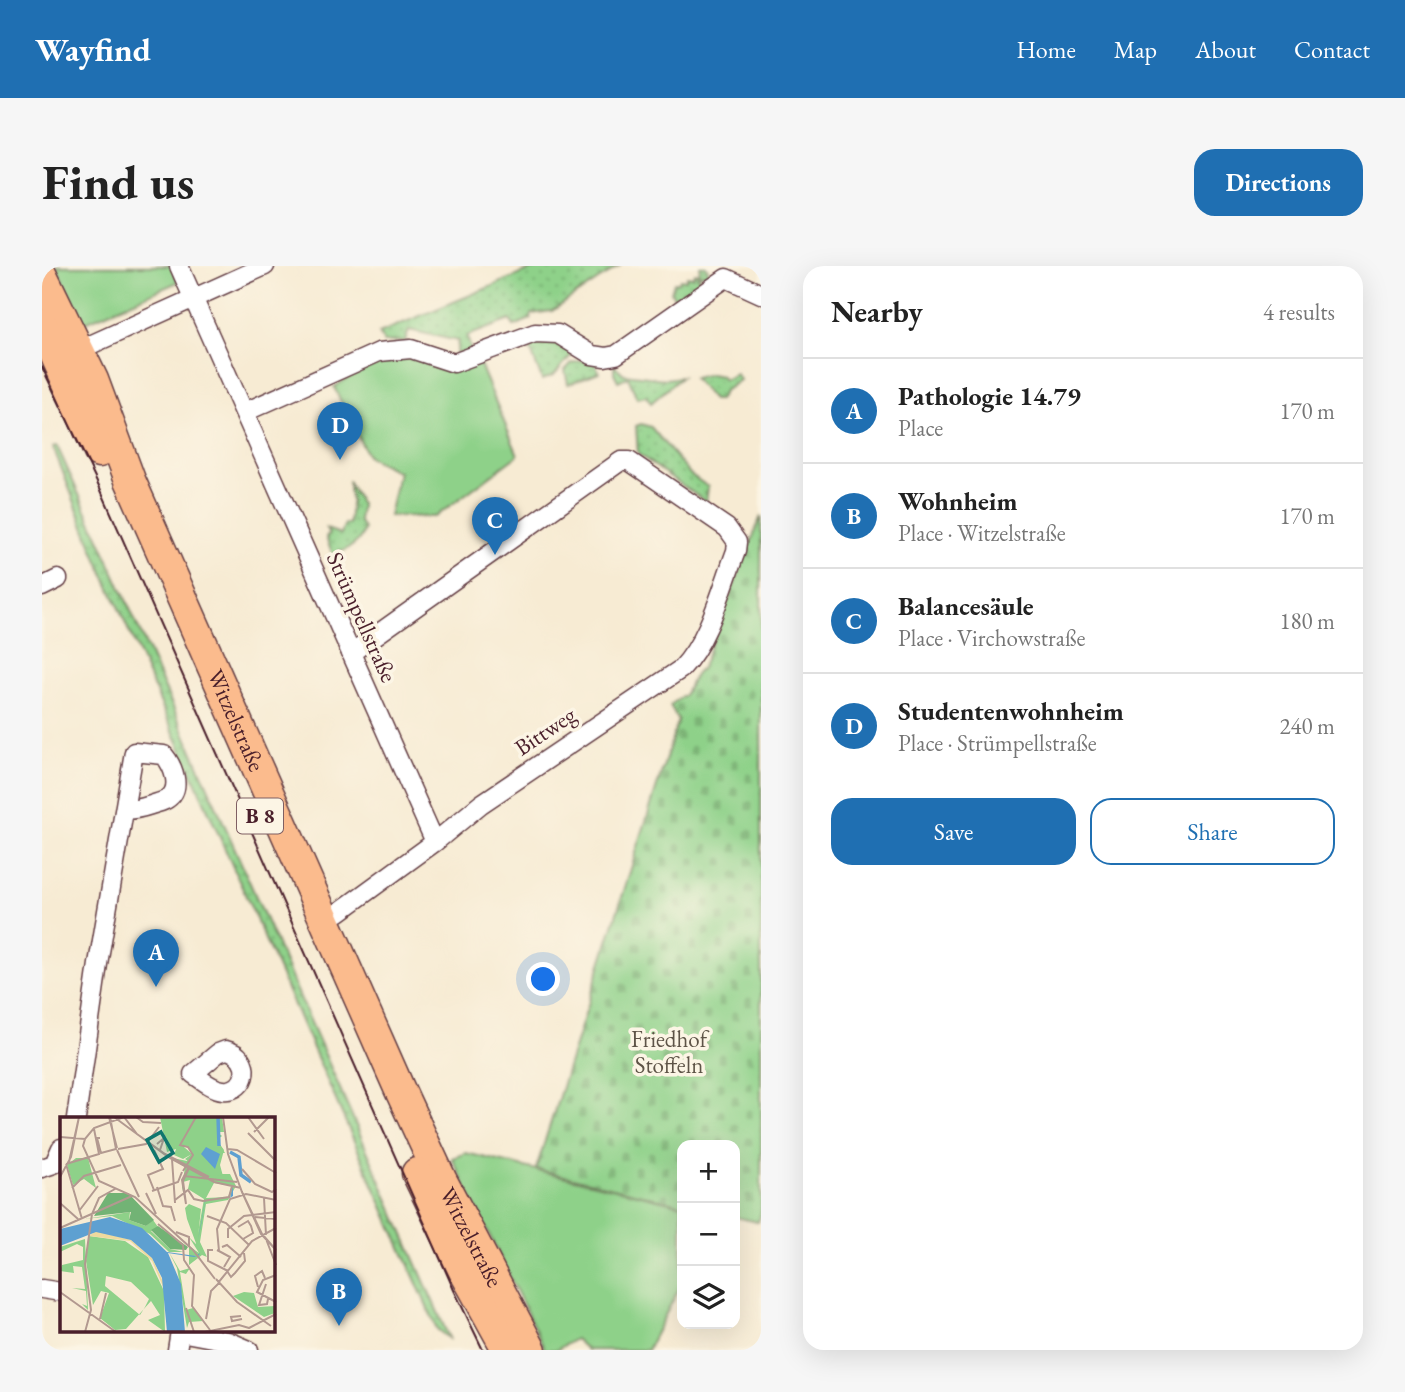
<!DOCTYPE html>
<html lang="en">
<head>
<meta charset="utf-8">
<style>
	body { margin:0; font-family:"EB Garamond",serif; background:#f6f6f6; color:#222 }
	.controls { position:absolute; right:21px; bottom:21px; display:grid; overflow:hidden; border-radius:14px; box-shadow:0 7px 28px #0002 }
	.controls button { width:63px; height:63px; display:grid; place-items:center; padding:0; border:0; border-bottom:2px solid #e0e0e0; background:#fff; color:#222; font:35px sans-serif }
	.you { position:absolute; left:502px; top:714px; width:24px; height:24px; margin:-18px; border:5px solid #fff; border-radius:50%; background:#1a73e8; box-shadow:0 0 0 10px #1a73e833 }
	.badge { display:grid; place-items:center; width:46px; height:46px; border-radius:50%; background:#1f6fb2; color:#fff; font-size:23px; font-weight:700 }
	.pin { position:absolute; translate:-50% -58px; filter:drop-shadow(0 2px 4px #0008) }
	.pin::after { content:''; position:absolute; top:37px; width:24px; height:21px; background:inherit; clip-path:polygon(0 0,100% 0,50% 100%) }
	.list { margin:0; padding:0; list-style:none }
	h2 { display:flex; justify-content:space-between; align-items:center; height:91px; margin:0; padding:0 28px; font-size:30px }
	h2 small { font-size:23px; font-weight:400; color:#767676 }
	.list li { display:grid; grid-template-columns:46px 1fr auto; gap:21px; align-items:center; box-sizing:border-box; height:105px; padding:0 28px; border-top:2px solid #e0e0e0 }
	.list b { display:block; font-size:26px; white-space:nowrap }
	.list p { margin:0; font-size:23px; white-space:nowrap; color:#767676 }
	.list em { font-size:23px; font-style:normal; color:#767676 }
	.actions { display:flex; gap:14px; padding:21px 28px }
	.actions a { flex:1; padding:16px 0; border:2px solid #1f6fb2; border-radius:21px; text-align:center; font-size:24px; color:#1f6fb2 }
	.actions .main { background:#1f6fb2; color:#fff }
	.icon { flex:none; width:38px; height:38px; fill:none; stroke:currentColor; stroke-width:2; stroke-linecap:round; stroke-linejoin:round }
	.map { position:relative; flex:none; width:719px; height:1084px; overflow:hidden; border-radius:21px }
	header { display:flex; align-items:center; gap:42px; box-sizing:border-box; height:98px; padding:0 35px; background:#1f6fb2; color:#fff }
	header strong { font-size:33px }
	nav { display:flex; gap:38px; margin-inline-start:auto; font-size:24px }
	.intro { display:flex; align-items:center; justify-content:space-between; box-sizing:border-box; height:168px; padding:0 42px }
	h1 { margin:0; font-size:49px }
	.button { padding:18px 32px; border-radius:21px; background:#1f6fb2; color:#fff; font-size:24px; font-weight:700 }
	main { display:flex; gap:42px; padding:0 42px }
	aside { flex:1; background:#fff; border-radius:21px; box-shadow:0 7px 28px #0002 }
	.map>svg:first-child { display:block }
	.grass { fill:url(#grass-dots); stroke:#6c785a; stroke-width:2 }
	.cemetery { fill:url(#cemetery-stones); stroke:#6c785a; stroke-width:2 }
	.green { fill:#8ed189; stroke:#6c785a; stroke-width:2 }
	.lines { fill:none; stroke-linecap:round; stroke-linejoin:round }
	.minor-casing { stroke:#643e44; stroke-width:21 }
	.primary-casing { stroke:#643e44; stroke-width:33 }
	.minor { stroke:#fff; stroke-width:18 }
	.primary { stroke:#fbbb8d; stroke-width:30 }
	.tram { stroke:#4a1f2b; stroke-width:2 }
	.labels { text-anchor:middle; stroke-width:7; stroke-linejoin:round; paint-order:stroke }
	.shield { fill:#fcf5e5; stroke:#7f5f63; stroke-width:2 }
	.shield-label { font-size:21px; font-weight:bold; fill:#4a1f2b }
	.street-label { font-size:23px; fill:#4a1f2b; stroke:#fcf5e5 }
	.park-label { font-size:23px; fill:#5e5447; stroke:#fcf5e5 }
	.inset-river { fill:none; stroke:#5ea0d1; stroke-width:3.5 }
	.inset-road { fill:none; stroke:#b29990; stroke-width:2 }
	.view { fill:#0f766e; fill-opacity:0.15; stroke:#0f766e; stroke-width:3.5 }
	.inset-edge { fill:none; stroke:#4a1f2b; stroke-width:3.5 }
</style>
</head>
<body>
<header>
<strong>Wayfind</strong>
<nav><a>Home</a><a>Map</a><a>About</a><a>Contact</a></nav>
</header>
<div class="intro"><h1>Find us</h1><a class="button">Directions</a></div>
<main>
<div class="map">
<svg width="719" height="1084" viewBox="0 0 719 1084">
	<defs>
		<pattern id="grass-dots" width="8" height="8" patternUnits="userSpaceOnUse" patternTransform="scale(1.75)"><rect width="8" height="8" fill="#8ed189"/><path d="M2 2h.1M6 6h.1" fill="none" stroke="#7cb376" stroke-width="1.8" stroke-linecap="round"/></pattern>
		<pattern id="cemetery-stones" width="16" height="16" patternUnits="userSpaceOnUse" patternTransform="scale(1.75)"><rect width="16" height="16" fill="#8ed189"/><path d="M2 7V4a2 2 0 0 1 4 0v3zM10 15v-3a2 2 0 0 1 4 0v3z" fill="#7cb376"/></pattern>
	</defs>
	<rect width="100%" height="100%" fill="#fcf5e5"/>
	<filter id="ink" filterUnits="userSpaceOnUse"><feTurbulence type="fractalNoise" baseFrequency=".0143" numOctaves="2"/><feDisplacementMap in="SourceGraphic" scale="14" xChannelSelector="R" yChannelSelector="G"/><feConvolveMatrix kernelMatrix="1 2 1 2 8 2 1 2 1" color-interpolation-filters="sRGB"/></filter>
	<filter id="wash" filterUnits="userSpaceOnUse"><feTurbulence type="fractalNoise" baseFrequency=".00686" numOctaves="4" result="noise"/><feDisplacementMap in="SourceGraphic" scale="28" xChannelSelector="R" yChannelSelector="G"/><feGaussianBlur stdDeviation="1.57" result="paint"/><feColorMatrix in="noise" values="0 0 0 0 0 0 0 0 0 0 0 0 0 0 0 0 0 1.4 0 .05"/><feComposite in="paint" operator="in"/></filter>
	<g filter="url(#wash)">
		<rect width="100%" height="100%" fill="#f7ebd3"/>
		<g class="grass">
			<path d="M498,0H577L510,45L489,48V53L472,60L468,54L425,70L429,84L414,89L416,75L367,64L363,75L342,76L337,67Z"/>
			<path d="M658,0H664L668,9L660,8L656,11L666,19L647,33L639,29L633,33L629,26L632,16H637L638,13L644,14L645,10L651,11L652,7L657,8Z"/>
			<path d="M506,73L532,86L512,109L500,114L486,77Z"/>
			<path d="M545,93L553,96L557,106L526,118L523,104L530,97Z"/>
			<path d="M572,99L582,108L623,113L639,111L609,137L604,130L595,132L586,111L576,115L572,107Z"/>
			<path d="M668,108L679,110L682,114L694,108L698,114L681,126L677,134H671L651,112Z"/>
			<path d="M599,158L609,161L648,208L666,221L664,236L596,188L594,160Z"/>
			<path d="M15,180L60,279L408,1074L395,1063L55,293L11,181Z"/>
			<path d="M306,215L319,239L317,255L322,263C318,279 305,283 291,289L284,271L287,269L284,263L299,268L303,258H307L309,236Z"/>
		</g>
		<path class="cemetery" d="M719,250V947L716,956L693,951V879H640V939L494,903L636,454L628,439L642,429L653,409L660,401Z"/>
		<g class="green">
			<path d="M14,0H129L136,16L44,56L38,53Z"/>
			<path d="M373,88L436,94L476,189L393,251L347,250L357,206L326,191L292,121L338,91Z"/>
			<path d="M424,887L640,939V1017L605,1084H545L533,1073L514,1084H503L410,892Z"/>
		</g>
	</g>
	<g filter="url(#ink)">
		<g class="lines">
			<g class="minor-casing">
				<g id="minor">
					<path d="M137,0L393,576"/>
					<path d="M37,84L223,0"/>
					<path d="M203,146L337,86L369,83L412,97L493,67L516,68L550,89L563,91L574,89L684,12L719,28"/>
					<path d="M0,321L16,313"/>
					<path d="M282,653L297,646L393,576L439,538L639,403C667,374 680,322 694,285L695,276L685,262L587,195H579L309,387"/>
					<path d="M184,784C212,790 206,827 181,824C170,823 160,814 151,808L176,787Z"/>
					<path d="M34,853L56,698L92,486L122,489C131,500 141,523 125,533C121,536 114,537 109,539C100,542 93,544 83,544"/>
					<path d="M0,902L12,898L19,882"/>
					<path d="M0,1023L19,1026"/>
					<path d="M138,1066L186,1075L207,1084"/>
					<path d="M135,1084L138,1065"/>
				</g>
			</g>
			<g class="primary-casing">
				<g id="primary">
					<path id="s1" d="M0,9L51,114L88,214L357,822L400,915L489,1084"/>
					<path d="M0,59L57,186"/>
					<path d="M375,907L422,1005L464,1081"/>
				</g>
			</g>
			<use href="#minor" class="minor"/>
			<use href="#primary" class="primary"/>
			<path class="tram" d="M0,101L58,222L412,1024L441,1084"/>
		</g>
	</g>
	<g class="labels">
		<rect class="shield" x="195" y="532.5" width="46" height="35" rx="5"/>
		<g class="shield-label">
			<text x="218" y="557">B 8</text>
		</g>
		<g class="street-label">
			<text transform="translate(320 351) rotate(66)" y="8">Strümpellstraße</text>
			<text dy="8" stroke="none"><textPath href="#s1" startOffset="486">Witzelstraße</textPath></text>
			<text transform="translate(503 465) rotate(-34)" y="8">Bittweg</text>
			<text dy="8" stroke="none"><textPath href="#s1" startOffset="1054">Witzelstraße</textPath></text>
		</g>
		<g class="park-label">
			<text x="627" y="781">Friedhof<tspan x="627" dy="26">Stoffeln</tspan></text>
		</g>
	</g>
	<g transform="translate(18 851)">
		<rect width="215" height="215" fill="#f7ebd3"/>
		<path d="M149,0H158L157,15L162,19L157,23L165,36H159L160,57H170L176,69L168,83L146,87L140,125L147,140L142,138L129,148V129L139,136L129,120L136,127L144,82L128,72L130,63L123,65L124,79L122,70L125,50L108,40L127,44ZM154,66L172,69L168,80L146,81ZM70,95L69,103L86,109L93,103L98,110L91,114L110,132L124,135H109L120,154L130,151L126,157L120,155L126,193L133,191L143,204L129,205L127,211L117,151L109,135L90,117L52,99L25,102ZM29,119L65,124L88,140L104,174L105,215L88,203L100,198L91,184L66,212L55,213L40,201L49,176L41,174L33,188L26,144ZM46,159L71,165L89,182L85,190L67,173L85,190L80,198L45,169ZM25,122L28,193L22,187L27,189L26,174L12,171L25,172L22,150L13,149L14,156L0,154L2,148L23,143V130L17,127L0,135V130Z" fill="#8ed189" fill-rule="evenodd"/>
		<path d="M48,76H68L94,103L86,109L69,103L71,95L34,99ZM98,109L128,130L126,133L110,132L91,113Z" fill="#72b375"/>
		<path d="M36,114L71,123L92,141L107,173L109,215L104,172L92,144L70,124L29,119Z" fill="#eeda9e"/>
		<path d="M100,0H135L124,30L132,37L123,42L114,38L116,32L107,35ZM184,175L194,176L198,190L215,189V196L204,200L173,179Z" fill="#8ed189"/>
		<path d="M135,0H162L164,15H157L156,22L164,33L160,48L163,59L150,58L125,42L132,37L128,30L120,28ZM16,41H28L36,71L24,62L13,68L7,48ZM129,87L141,92L137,129L127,102L125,91Z" fill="#8ed189"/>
		<path d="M146,30L160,37L155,52L141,37ZM173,69V79L170,81L156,84L147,83L145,85L141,108L138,123L140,136L139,138L137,139L134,140L108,136L121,167L125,215H107L102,161L92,141L71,123L36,115L0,129V112L50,100L82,111L107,135L136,139L140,136L138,123L145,84L147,83L156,84L170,81Z" fill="#5ea0d1"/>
		<path class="inset-river" d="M158,0L159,29M170,35L179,40L181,58L191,65"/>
		<path class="inset-road" d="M49,0L57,31M54,0L108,40L154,65L181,71M76,0L83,5L101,6M163,0L168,37L182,75L201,117L216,133M163,0L168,37L182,75L202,117L216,133M188,0L204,22M194,15L209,0M188,16L216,44M0,20L25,22L34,11L64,0L77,17L105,37L149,60M40,21H37L41,36L56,32L50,0M25,22L23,29L39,64L75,80L133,133L155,162M97,27L104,21L100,33M58,32L86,27L99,10M168,32L177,33L216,56M57,33L79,80M112,42L115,86M9,45L19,0M6,47L39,37L34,12M6,47L22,102M129,51L123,64L126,87L122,63L129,50M182,52L195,67L212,75L216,72M123,54L133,38L128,30L120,28L136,0M124,59L177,65M0,60L11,40L19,0M97,70L103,89L111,90L115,104M12,71L24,59L61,48M94,73L88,58L103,52L94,33M92,74L118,65L122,55M86,76L96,97M204,81L206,118M115,83L128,73L134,82L143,84L169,80L172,69M0,86L18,102M19,94L38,69M147,99L166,106L189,128M195,100L216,102M98,107L123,128L124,143L134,158L132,189L150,213M178,110L188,104L191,109L193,116L183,122M0,111L72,79M116,115L129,120V130M168,121V112L184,99L216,95M206,122L216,148M162,130L167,128L181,140M153,133H148V144L168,154M157,133L170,140L164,150M159,134L157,112L170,82L186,77L216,83M167,154L171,160L175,156L185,144L184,136M216,158L203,163L197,175L216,185M156,162L177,185L211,209M158,166L192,124L216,111M206,167L199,188L207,187L208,182M198,170L195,159L202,154L205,161M0,175L56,215M126,191L134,215M181,199L171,200L172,204L182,202M40,202L46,176M146,202L151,174L159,166M189,211L216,197M25,215L31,193L25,147L32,97L39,81L55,72M145,215L179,208L189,211"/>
		<path class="view" d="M101,15L113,36L99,45L87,23Z"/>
		<rect width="215" height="215" class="inset-edge"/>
	</g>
</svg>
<div class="controls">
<button>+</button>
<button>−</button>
<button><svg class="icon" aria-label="layers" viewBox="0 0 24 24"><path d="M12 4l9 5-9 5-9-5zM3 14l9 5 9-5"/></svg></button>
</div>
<div class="you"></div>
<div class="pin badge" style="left:114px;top:721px">A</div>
<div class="pin badge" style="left:297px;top:1060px">B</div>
<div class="pin badge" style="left:453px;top:289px">C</div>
<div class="pin badge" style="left:298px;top:194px">D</div>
</div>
<aside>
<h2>Nearby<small>4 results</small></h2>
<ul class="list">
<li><span class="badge">A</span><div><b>Pathologie 14.79</b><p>Place</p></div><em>170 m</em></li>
<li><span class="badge">B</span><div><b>Wohnheim</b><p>Place · Witzelstraße</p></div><em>170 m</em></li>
<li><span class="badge">C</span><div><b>Balancesäule</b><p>Place · Virchowstraße</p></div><em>180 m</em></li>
<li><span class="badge">D</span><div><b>Studentenwohnheim</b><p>Place · Strümpellstraße</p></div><em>240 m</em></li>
</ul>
<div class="actions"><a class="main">Save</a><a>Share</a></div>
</aside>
</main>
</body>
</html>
